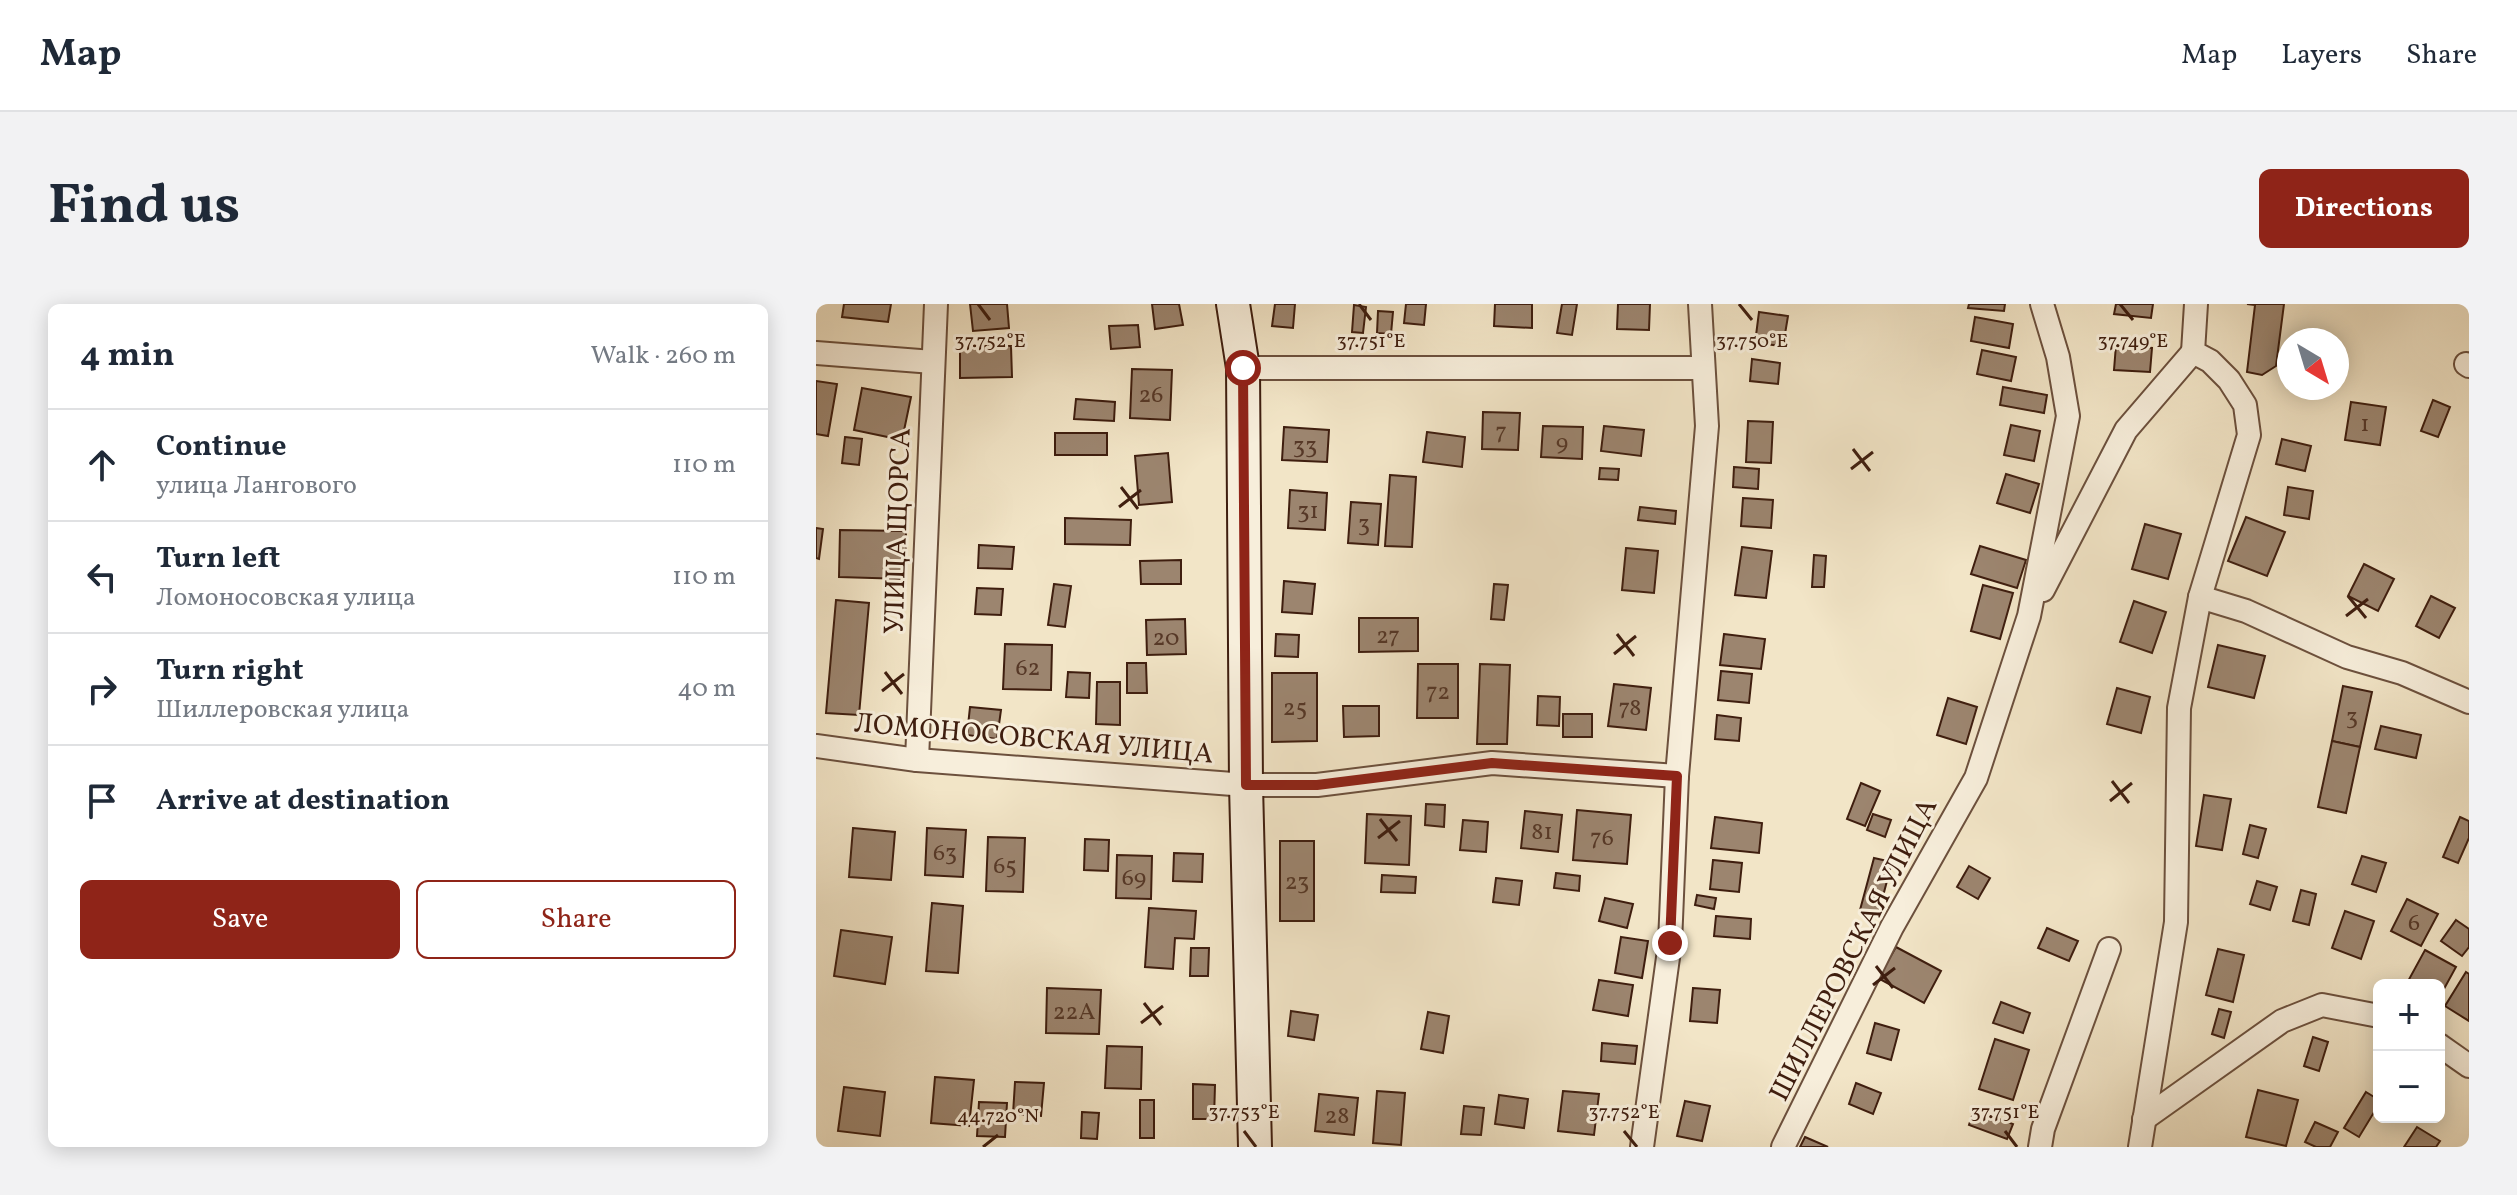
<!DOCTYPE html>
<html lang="en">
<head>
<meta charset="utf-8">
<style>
	body { margin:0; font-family:Vollkorn,serif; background:#f2f2f3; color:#1f2937 }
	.controls { position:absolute; right:24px; bottom:24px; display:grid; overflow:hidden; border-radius:12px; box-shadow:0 4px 20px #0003 }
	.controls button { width:72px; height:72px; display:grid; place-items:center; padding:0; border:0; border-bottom:2px solid #e0e1e3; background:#fff; color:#1f2937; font:40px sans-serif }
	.compass { position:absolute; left:1461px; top:24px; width:72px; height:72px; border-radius:50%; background:#fff; box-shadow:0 4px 20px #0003; rotate:142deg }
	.stop { position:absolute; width:24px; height:24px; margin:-18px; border:6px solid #8f2418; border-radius:50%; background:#fff }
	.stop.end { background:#8f2418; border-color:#fff; box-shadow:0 2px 8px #0008 }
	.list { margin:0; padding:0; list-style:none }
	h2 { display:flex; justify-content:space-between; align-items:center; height:104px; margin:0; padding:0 32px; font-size:34px }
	h2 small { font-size:26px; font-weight:400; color:#747a83 }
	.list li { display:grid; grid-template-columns:52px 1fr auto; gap:24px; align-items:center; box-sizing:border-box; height:112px; padding:0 32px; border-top:2px solid #e0e1e3 }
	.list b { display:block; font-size:30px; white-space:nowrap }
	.list p { margin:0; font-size:26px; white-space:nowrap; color:#747a83 }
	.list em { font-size:26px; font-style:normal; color:#747a83 }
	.actions { display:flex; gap:16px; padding:24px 32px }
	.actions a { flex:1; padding:18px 0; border:2px solid #8f2418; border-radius:12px; text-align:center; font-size:28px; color:#8f2418 }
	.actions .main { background:#8f2418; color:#fff }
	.icon { flex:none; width:44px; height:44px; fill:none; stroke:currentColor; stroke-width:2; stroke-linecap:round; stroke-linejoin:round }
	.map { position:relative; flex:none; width:1653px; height:843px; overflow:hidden; border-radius:12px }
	header { display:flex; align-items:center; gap:48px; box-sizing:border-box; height:112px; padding:0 40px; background:#fff; border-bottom:2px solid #e0e1e3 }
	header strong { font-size:38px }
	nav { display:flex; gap:44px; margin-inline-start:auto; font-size:28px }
	.intro { display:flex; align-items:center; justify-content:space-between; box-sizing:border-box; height:192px; padding:0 48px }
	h1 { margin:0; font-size:56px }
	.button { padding:20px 36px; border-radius:12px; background:#8f2418; color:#fff; font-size:28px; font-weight:700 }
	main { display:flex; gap:48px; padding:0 48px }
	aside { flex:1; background:#fff; border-radius:12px; box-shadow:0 4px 20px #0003 }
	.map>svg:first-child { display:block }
	.building { fill:#9c856f; stroke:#3f1e0f; stroke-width:2 }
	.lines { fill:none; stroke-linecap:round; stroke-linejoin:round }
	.street-casing { stroke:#6c503d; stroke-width:26 }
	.secondary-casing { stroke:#3f1e0f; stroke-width:36 }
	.street { stroke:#f7eedb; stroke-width:22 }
	.secondary { stroke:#f7eedb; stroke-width:32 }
	.route { stroke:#8f2418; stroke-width:10 }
	.ticks { fill:none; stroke:#3f1e0f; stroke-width:3 }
	.labels { text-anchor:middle; stroke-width:6; stroke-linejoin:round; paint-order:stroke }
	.number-label { font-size:24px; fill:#563827 }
	.street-label { font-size:28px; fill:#3f1e0f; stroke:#f7eedb }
	.ticks-label { font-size:20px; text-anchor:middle; fill:#3f1e0f; stroke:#f7eedb; stroke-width:6; stroke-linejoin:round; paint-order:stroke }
</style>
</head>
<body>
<header>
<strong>Map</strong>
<nav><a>Map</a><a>Layers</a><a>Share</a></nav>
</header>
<div class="intro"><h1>Find us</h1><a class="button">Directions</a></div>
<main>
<aside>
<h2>4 min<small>Walk · 260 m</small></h2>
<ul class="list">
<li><svg class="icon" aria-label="ahead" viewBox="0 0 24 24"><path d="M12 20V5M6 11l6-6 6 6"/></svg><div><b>Continue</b><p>улица Лангового</p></div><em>110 m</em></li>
<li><svg class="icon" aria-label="left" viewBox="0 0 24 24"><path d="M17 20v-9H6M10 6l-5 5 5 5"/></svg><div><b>Turn left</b><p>Ломоносовская улица</p></div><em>110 m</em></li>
<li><svg class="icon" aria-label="right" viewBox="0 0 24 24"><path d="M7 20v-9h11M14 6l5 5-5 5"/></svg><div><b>Turn right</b><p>Шиллеровская улица</p></div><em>40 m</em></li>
<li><svg class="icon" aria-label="arrive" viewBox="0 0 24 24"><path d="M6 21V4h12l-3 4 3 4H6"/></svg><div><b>Arrive at destination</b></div></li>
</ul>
<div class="actions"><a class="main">Save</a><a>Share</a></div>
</aside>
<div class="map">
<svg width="1653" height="843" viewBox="0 0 1653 843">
	<rect width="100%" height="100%" fill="#f2e5c7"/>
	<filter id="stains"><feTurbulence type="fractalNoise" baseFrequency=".0025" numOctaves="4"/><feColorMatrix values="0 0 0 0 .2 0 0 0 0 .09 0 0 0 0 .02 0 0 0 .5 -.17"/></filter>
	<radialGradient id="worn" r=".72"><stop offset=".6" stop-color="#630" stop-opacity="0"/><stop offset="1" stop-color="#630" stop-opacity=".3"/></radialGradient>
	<g class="building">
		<path d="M28,0H75L72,18L26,13Z"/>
		<path d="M154,0H191L193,24L157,27Z"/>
		<path d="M336,0H363L367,21L339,25Z"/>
		<path d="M459,0H479L477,24L456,22Z"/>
		<path d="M590,0H610L608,21L588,19Z"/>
		<path d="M679,0H716V24L678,22Z"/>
		<path d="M746,0H761L756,31L741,29Z"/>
		<path d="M802,0H834L833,26L801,25Z"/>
		<path d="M1153,0H1189L1188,7L1152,4Z"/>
		<path d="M1300,0H1337L1335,14L1298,10Z"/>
		<path d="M1431,0H1468L1460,62L1446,71L1431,68L1439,1Z"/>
		<path d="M538,1L550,3L547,29L536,28Z"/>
		<path d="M562,7L577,8L575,30L561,29Z"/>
		<path d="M943,8L972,12L967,42L939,39Z"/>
		<path d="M1159,13L1197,20L1193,44L1155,37Z"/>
		<path d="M322,21L324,43L295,45L293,22Z"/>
		<path d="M1300,41L1336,44L1334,68L1298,66Z"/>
		<path d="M144,42H195L196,73L144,74Z"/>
		<path d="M1166,46L1200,53L1195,77L1161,70Z"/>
		<path d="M936,55L964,59L962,80L934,77Z"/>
		<path d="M316,65L356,66L354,116L314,114Z"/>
		<path d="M0,77L21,80L12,132L0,130Z"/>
		<path d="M1187,83L1231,91L1228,109L1184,101Z"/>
		<path d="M46,84L95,93L86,136L38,126Z"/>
		<path d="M260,95L299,98L298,117L258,115Z"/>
		<path d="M1617,96L1634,103L1622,133L1605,127Z"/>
		<path d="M1535,98L1570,103L1564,141L1529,136Z"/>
		<path d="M667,108L704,109L702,146L666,145Z"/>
		<path d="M932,117L957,118L955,159L930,158Z"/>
		<path d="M1195,121L1224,127L1218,157L1188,151Z"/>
		<path d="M727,122L767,123L766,155L725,153Z"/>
		<path d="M788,122L828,126L825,152L785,147Z"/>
		<path d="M468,123L513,126L511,158L466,156Z"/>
		<path d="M611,128L649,133L646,163L607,158Z"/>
		<rect x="239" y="129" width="52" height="22"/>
		<path d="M29,133L46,135L43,161L26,159Z"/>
		<path d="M1466,135L1495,142L1489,167L1460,160Z"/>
		<path d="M352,149L356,198L323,201L319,152Z"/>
		<path d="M918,163L943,165L942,185L917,183Z"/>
		<path d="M784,164L803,165L802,176L783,175Z"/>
		<path d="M1190,170L1223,180L1214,209L1181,199Z"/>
		<path d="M574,171L600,173L596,243L569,242Z"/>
		<path d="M1472,183L1497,187L1493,215L1468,211Z"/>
		<path d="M474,186L511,189L509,226L472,224Z"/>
		<path d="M927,194L957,196L955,224L925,222Z"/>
		<path d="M535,198L565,200L562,241L532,239Z"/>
		<path d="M824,203L860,207L859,220L822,216Z"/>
		<path d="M1430,213L1469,228L1451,272L1412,257Z"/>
		<path d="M249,214L315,216L314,241L249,240Z"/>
		<path d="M1329,220L1365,230L1352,275L1316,265Z"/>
		<path d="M0,224L7,225L3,255L0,254Z"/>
		<path d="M24,226L90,227L89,275L23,273Z"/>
		<path d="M163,241L198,243L196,265L162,264Z"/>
		<path d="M1164,242L1210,256L1201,284L1155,270Z"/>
		<path d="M926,243L956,247L950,294L919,291Z"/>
		<path d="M810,244L842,247L838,289L806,286Z"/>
		<path d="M998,251L1010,252L1008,283H996Z"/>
		<path d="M365,256V280H325L324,257Z"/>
		<path d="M1548,260L1578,275L1562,307L1532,292Z"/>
		<path d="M468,277L499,280L496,310L466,308Z"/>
		<path d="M238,280L255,282L249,323L232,321Z"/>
		<path d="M678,280L692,281L688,316L675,315Z"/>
		<path d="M1167,281L1197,289L1184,335L1155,327Z"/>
		<path d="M161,284L187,285L185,311L159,310Z"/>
		<path d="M1615,292L1639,304L1623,334L1600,322Z"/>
		<path d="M20,296L53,299L43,411L10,409Z"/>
		<path d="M1318,297L1350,308L1336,349L1304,338Z"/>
		<path d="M543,314H602V347L543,348Z"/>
		<path d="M369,315L370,350L331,351L330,316Z"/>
		<path d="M460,330L483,331L482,353L459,352Z"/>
		<path d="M908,330L949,335L945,365L904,361Z"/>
		<path d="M189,340L236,341L235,386L187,385Z"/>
		<path d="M1402,341L1449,352L1438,394L1392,383Z"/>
		<path d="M311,359H330L331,389H311Z"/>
		<path d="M602,360H642V414H601Z"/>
		<path d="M664,360L694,361L691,440H661Z"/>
		<path d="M905,367L936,370L933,399L902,396Z"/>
		<path d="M252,368L274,369L273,394L250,393Z"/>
		<path d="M456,369H501V437L456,438Z"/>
		<path d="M281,378H304V421L280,420Z"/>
		<path d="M798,380L835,384L830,426L792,422Z"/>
		<path d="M1527,382L1556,388L1544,443L1516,437Z"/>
		<path d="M1301,384L1334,393L1325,429L1291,420Z"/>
		<path d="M722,392L744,393L743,422L721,421Z"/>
		<path d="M1132,394L1161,403L1150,440L1121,431Z"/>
		<path d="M527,402H563V432L528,433Z"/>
		<path d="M154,403L185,406L181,435L151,431Z"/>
		<rect x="747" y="410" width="29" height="23"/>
		<path d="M901,411L925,414L923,437L899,435Z"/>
		<path d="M1565,422L1605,431L1600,454L1559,445Z"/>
		<path d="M1516,437L1544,443L1530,509L1502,503Z"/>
		<path d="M1045,479L1064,487L1049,522L1031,515Z"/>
		<path d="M1388,491L1415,495L1406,546L1380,542Z"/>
		<path d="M610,500L629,501L628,523L609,521Z"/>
		<path d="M761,506L815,511L811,560L757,556Z"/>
		<path d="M709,507L746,511L742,548L705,544Z"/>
		<path d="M551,510L595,512L593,561L549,559Z"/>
		<path d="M1057,510L1075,516L1069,533L1051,526Z"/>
		<path d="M899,513L946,519L943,549L895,544Z"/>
		<path d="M1644,513L1653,517V534L1642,559L1627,553Z"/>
		<path d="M647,516L672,518L670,548L644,546Z"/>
		<path d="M1434,521L1450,525L1442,554L1427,550Z"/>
		<path d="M37,524L79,528L75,576L33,573Z"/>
		<path d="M111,524L150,526L147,573L109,571Z"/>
		<path d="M172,533L209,534L207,588L170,587Z"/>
		<path d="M269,535L293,536L292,567L268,566Z"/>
		<rect x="464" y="537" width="34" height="80"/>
		<path d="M358,549L387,550L386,578L357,577Z"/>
		<path d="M301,551L336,552L335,595L300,594Z"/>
		<path d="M1546,552L1570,559L1560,588L1536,580Z"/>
		<path d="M1058,554L1076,558L1062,611L1044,606Z"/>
		<path d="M897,556L926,559L923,588L894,585Z"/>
		<path d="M1153,562L1174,574L1162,595L1141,583Z"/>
		<path d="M740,569L764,572L763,587L738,584Z"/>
		<path d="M566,571L600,573L599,589L565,588Z"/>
		<path d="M680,574L706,577L703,601L677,598Z"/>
		<path d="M1441,577L1461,583L1454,606L1434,600Z"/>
		<path d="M1485,586L1500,590L1493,621L1477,617Z"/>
		<path d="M881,591L900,594L898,605L879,601Z"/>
		<path d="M789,594L817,600L811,624L783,617Z"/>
		<path d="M1591,595L1622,610L1605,642L1575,627Z"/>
		<path d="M116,599L147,602L142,669L110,667Z"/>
		<path d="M333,604L380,607L378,635L359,634L357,665L329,663Z"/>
		<path d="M1529,607L1558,617L1545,655L1516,644Z"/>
		<path d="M900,612L935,615L934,635L898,632Z"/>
		<path d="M1640,616L1653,625V643L1646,652L1625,637Z"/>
		<path d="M1231,624L1262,637L1253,657L1222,644Z"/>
		<path d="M25,626L76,633L69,680L18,672Z"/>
		<path d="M805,633L832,637L826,674L799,669Z"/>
		<path d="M1080,643L1125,667L1108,699L1062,674Z"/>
		<path d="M375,644H393L392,672H374Z"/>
		<path d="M1402,645L1428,651L1417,698L1390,691Z"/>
		<path d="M1609,646L1640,663L1623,694V681L1591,679Z"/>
		<path d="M1650,668L1653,670V717L1629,702Z"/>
		<path d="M783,676L817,681L812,712L777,706Z"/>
		<path d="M231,684L285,686L283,730L230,729Z"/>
		<path d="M877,684L904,686L901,719L874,717Z"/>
		<path d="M1185,698L1214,709L1207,729L1177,719Z"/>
		<path d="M1403,705L1415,708L1408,734L1396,730Z"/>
		<path d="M475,707L502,711L498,736L472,732Z"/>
		<path d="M612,708L633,712L627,749L605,745Z"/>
		<path d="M1059,719L1083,726L1075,756L1051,749Z"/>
		<path d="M1497,733L1512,738L1503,767L1488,762Z"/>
		<path d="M1179,735L1213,746L1197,796L1163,785Z"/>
		<path d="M786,739L821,742L819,760L785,757Z"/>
		<path d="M291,742L326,743L325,785L289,784Z"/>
		<path d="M119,773L158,776L153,822L115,819Z"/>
		<path d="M199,778L228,779L225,812L197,810Z"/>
		<path d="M1040,779L1065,789L1057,810L1033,800Z"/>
		<path d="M377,780L399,781L398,815H377Z"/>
		<path d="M28,783L69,788L64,832L22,827Z"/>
		<path d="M1442,786L1482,796L1470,842L1430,833Z"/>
		<path d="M561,787L589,789L585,841L557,839Z"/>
		<path d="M747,787L783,790L778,831L742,827Z"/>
		<path d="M1550,788L1563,796V800L1543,833L1528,824Z"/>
		<path d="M503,790L542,794L538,831L499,827Z"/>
		<path d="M683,791L712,795L708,824L679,820Z"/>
		<rect x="324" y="796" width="14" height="38"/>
		<path d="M869,797L894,802L886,837L861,832Z"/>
		<path d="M163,798L191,799L189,833L161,832Z"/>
		<path d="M648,802L668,804L665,831L645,830Z"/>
		<path d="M1158,806L1197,820L1191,835L1153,821Z"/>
		<path d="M266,808L283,809L281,835L265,834Z"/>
		<path d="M1499,818L1522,828L1514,843H1500L1489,838Z"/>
		<path d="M1601,823L1624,837L1620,843H1588Z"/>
		<path d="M989,833L1012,843H984Z"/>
	</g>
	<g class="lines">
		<g class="street-casing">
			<g id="street">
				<path d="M0,49L117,58"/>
				<path d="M1650,60L1653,62"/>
				<path d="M427,64H887"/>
				<path d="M1227,286L1310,126L1377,48"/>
				<path d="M1384,293L1430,307L1531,353L1586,369L1653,398"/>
				<path d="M0,442L101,456L430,481H501L676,459L861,472"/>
				<path d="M101,456L120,0"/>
				<path d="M1623,741L1653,762"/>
				<path d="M1328,815L1466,717L1506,701L1563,712"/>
				<path d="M826,843L854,639L861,472L891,122L884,0"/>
				<path d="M967,843L1076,623L1160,474L1213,312L1252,112L1242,53L1226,0"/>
				<path d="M1224,843L1227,825L1293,645"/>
				<path d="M1324,843L1360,618L1363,404L1384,293L1433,131L1429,101L1413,76L1394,57L1377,48L1380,0"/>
			</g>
		</g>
		<g class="secondary-casing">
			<path id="secondary" d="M417,0L427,64L430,481L439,843"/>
		</g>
		<use href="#street" class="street"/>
		<use href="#secondary" class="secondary"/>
	</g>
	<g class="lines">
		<path class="route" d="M427,64L430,481H501L676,459L861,472L854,639"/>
	</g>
	<path class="ticks" d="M162,0L174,16M543,0L555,16M923,0L936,16M1304,0L1317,16M1037,145L1054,167M1035,165L1057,148M305,183L322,205M303,203L325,186M1532,292L1550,314M1530,312L1552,295M801,330L818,352M798,350L820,332M69,368L86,390M66,387L88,370M1296,477L1313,499M1294,497L1316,479M564,515L581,537M562,534L584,517M1060,662L1077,684M1057,681L1079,664M328,699L345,721M325,719L347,702M428,827L440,843M808,827L821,843M1189,827L1201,843M167,843L182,831"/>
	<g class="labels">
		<g class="number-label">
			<text x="335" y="98">26</text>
			<text x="1549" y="127">1</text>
			<text x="685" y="135">7</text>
			<text x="746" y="146">9</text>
			<text x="489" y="149">33</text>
			<text x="492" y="214">31</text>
			<text x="548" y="227">3</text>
			<text x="572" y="339">27</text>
			<text x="350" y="341">20</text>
			<text x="212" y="371">62</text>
			<text x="622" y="395">72</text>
			<text x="479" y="411">25</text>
			<text x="814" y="411">78</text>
			<text x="1536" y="420">3</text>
			<text x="726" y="535">81</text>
			<text x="786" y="541">76</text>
			<text x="129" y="556">63</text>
			<text x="189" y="569">65</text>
			<text x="318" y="581">69</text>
			<text x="481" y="585">23</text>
			<text x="1598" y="626">6</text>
			<text x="258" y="715">22А</text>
			<text x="521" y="819">28</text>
		</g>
		<g class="street-label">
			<text transform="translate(80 227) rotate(-88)" y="10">УЛИЦА ЩОРСА</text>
			<text transform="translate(218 433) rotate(5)" y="10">ЛОМОНОСОВСКАЯ УЛИЦА</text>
			<text transform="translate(1036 645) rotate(-63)" y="10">ШИЛЛЕРОВСКАЯ УЛИЦА</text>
		</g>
	</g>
	<g class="ticks-label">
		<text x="174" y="43">37.752°E</text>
		<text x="555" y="43">37.751°E</text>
		<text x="936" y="43">37.750°E</text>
		<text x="1317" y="43">37.749°E</text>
		<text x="428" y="814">37.753°E</text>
		<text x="808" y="814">37.752°E</text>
		<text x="1189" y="814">37.751°E</text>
		<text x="182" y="818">44.720°N</text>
	</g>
	<rect width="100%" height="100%" filter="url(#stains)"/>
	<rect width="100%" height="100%" fill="url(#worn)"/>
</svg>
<div class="controls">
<button>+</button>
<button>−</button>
</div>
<svg class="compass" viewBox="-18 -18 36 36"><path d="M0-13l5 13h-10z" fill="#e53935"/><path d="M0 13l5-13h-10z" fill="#747a83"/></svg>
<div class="stop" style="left:427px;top:64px"></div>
<div class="stop end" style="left:854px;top:639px"></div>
</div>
</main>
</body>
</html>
